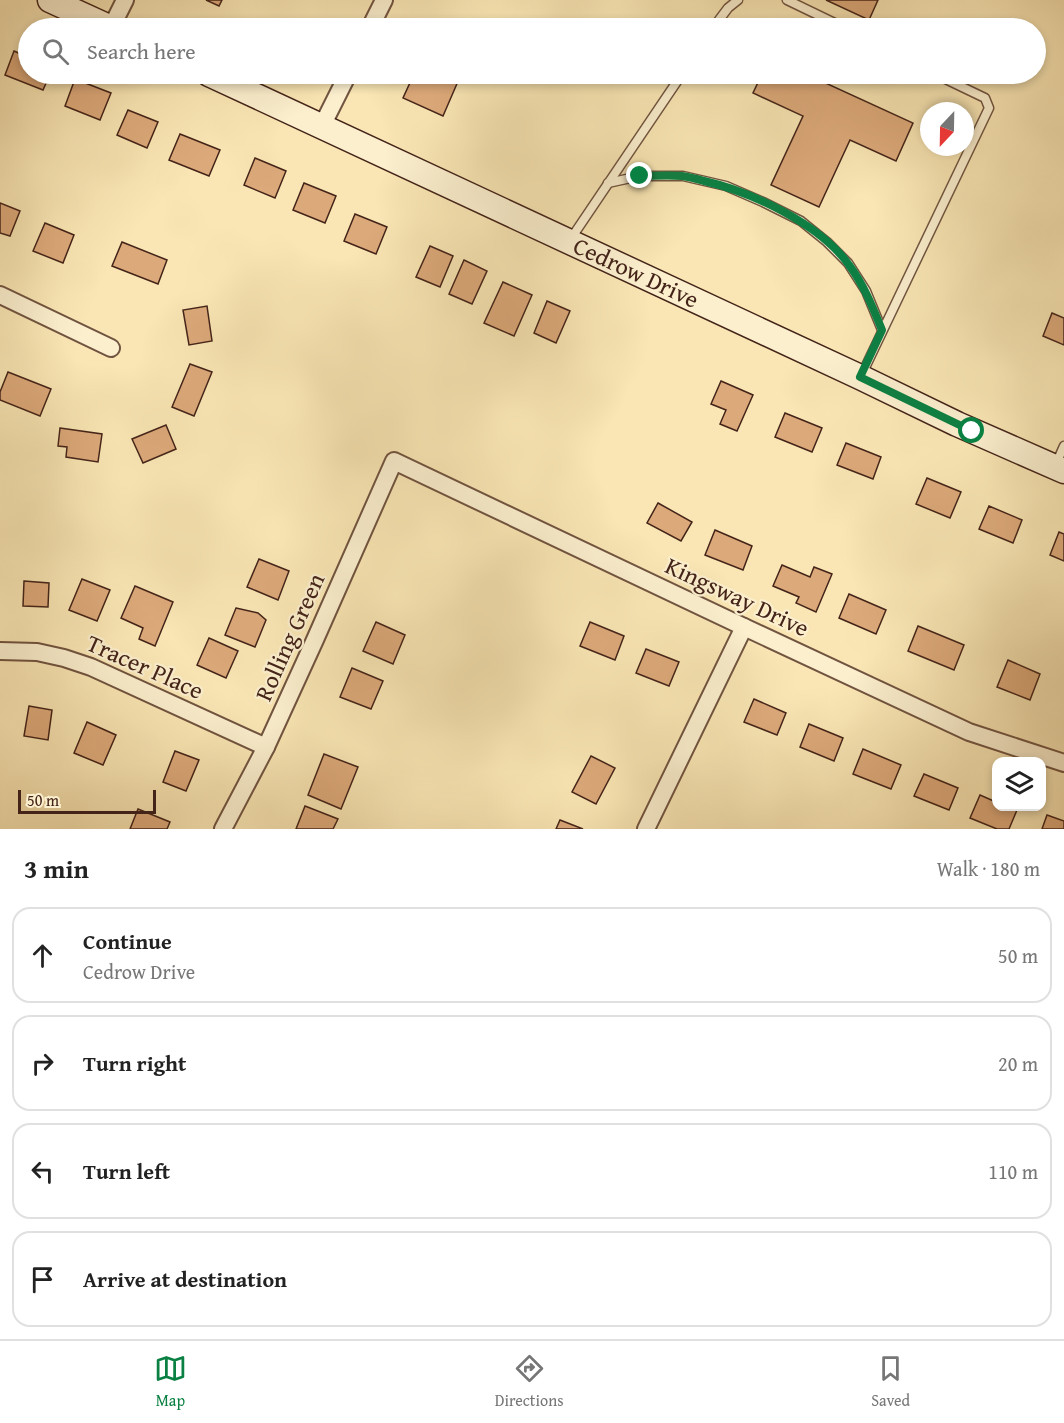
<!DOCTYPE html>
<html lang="en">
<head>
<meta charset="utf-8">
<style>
	body { margin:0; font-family:"Gentium Book Plus",serif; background:#f2f2f2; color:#222 }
	.controls { position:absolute; right:18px; bottom:18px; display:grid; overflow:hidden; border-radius:12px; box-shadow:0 3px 9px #0003 }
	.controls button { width:54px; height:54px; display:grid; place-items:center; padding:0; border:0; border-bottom:2px solid #e0e0e0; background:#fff; color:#222; font:30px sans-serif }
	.compass { position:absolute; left:920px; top:102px; width:54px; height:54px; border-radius:50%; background:#fff; box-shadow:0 3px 9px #0003; rotate:202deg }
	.scale { position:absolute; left:18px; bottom:15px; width:138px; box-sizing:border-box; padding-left:6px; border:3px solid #442419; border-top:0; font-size:16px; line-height:21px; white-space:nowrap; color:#442419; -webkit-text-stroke:4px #fbefce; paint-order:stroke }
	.stop { position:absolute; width:18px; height:18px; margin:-14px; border:4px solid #0b8043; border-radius:50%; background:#fff }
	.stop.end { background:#0b8043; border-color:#fff; box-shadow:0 2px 6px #0008 }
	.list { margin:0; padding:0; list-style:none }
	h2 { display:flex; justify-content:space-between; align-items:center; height:78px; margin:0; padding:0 24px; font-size:26px }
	h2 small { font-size:20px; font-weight:400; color:#767676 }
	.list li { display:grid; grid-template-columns:39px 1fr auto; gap:18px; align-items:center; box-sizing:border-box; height:96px; margin:0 12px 12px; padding:0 12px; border:2px solid #e0e0e0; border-radius:18px }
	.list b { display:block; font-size:22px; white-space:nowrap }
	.list p { margin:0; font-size:20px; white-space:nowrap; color:#767676 }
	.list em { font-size:20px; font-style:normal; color:#767676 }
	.icon { flex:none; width:33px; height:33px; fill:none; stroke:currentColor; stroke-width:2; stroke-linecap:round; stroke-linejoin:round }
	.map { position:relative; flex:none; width:1064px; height:829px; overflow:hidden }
	.search { position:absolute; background:#fff; box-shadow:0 3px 9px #0003; left:18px; right:18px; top:18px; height:66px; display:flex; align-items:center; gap:15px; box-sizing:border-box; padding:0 21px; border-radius:33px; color:#767676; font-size:22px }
	.sheet { height:510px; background:#fff }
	nav { display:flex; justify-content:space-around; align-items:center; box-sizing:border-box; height:84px; border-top:2px solid #e0e0e0; background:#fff; font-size:16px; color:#767676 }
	nav a { display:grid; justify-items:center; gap:3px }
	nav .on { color:#0b8043 }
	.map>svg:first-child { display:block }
	.building { fill:#dca97a; stroke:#442419; stroke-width:1.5 }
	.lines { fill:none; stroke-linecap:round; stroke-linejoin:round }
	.lane-casing { stroke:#715440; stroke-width:11 }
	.street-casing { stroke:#715440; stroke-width:20 }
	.secondary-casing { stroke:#442419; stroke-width:27 }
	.lane { stroke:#fbefce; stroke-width:8 }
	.street { stroke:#fbefce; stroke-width:16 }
	.secondary { stroke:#fbefce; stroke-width:24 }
	.route { stroke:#0b8043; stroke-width:8 }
	.labels { text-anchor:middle; stroke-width:4.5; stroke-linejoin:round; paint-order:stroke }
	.street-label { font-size:24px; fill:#442419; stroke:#fbefce }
</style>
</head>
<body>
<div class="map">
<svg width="1064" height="829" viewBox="0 0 1064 829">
	<rect width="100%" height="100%" fill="#f9e6b4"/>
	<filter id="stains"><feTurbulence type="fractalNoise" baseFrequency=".00333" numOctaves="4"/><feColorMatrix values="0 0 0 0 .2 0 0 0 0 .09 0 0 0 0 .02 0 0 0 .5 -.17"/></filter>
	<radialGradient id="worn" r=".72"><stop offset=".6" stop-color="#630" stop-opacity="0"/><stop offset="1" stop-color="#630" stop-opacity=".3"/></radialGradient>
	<g class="building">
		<path d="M206,0H222L219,6Z"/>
		<path d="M826,0H878L869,20Z"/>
		<path d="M14,51L28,57V74H50L43,90L5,75Z"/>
		<path d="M414,74H446L459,79L443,116L403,98Z"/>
		<path d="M762,74H806L913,123L896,161L850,140L819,207L771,185L803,116L753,93Z"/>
		<path d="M75,79L111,93L100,120L65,106Z"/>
		<path d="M128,110L158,122L147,148L117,135Z"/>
		<path d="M180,134L220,150L209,176L169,160Z"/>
		<path d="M255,158L286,171L275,198L244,185Z"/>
		<path d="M304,183L336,196L325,223L293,210Z"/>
		<path d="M0,203L20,211L10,236L0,233Z"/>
		<path d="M355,214L387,227L376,254L344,241Z"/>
		<path d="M45,223L74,235L63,263L33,251Z"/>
		<path d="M122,242L167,260L158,284L112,266Z"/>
		<path d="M430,246L453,256L440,287L416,277Z"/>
		<path d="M464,260L487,271L472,304L449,294Z"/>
		<path d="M503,282L532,295L514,336L484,323Z"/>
		<path d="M547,301L570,311L556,343L534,333Z"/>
		<path d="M207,306L212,341L189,345L183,310Z"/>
		<path d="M1052,313L1064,318V345L1043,336Z"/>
		<path d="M190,364L212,372L194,416L172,407Z"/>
		<path d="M8,372L51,389L40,416L0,400V392Z"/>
		<path d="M721,381L753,395L737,431L720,424L726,410L711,404Z"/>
		<path d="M785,413L822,428L812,452L775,437Z"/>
		<path d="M166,425L176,449L143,463L132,439Z"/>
		<path d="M60,428L102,434L98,462L66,457L67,447L58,446Z"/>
		<path d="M846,443L881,457L873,479L837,465Z"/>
		<path d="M927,478L961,492L950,518L916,504Z"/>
		<path d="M658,503L692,522L681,541L647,523Z"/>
		<path d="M989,506L1022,520L1013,543L979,529Z"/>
		<path d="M715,530L752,546L743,570L705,555Z"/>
		<path d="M1059,532L1064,534V561L1050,555Z"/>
		<path d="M259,559L289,571L278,600L247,587Z"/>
		<path d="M782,565L810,577L814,567L832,574L816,612L796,603L799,597L773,586Z"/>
		<path d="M82,579L110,590L97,621L69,610Z"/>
		<path d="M24,581L49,583L48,607L23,606Z"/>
		<path d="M135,586L173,602L155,646L139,639L143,628L121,618Z"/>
		<path d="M849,594L886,610L876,634L839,618Z"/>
		<path d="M236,608L258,613L266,620L255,647L225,635Z"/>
		<path d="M376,622L405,635L393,664L363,651Z"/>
		<path d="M590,622L624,636L615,660L580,646Z"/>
		<path d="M918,626L964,645L954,670L908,651Z"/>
		<path d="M209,638L238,651L226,678L197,665Z"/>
		<path d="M646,649L679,662L669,686L636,673Z"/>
		<path d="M1008,660L1040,674L1030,700L997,687Z"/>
		<path d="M352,668L383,681L371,709L340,697Z"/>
		<path d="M754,699L786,713L777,735L744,722Z"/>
		<path d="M29,706L52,710L48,740L24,736Z"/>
		<path d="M87,722L116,735L103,765L74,753Z"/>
		<path d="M809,724L843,738L834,761L800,747Z"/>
		<path d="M863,749L901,765L891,789L853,774Z"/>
		<path d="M175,751L199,760L186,791L163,782Z"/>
		<path d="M324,754L358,767L341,809L308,795Z"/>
		<path d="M591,756L615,768L596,804L572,792Z"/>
		<path d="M924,774L958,788L949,810L914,796Z"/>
		<path d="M980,795L996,802V806H1008L1017,810L1009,829H997L970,818Z"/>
		<path d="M305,806L338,819L333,829H296Z"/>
		<path d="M138,809L170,822L167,829H130Z"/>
		<path d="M1047,815L1064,821V829H1042Z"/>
		<path d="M560,820L583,829H556Z"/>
	</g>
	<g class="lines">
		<g class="lane-casing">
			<g id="lane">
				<path d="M787,0L845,28"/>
				<path d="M713,28L728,8L738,0"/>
				<path d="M608,183L640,176H683L726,186L763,202L801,221L827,242L848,263L866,291L882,330"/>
				<path d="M570,240L682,74"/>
				<path d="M862,374L989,108L985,98L935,74"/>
				<path d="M1056,464L1064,446"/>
			</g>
		</g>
		<g class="street-casing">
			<g id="street">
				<path d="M111,28L125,0"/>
				<path d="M370,28L384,0"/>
				<path d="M322,126L348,74"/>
				<path d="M0,295L111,348"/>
				<path d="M0,651L37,652L64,658L91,667L266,747"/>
				<path d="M223,829L266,747L314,642L394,461L744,627L969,732L1064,763"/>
				<path d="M646,829L744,627"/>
			</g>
		</g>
		<g class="secondary-casing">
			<g id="secondary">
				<path d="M50,0L111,28"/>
				<path id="s1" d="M209,74L860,377L957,424L1064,471"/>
			</g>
		</g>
		<use href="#lane" class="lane"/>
		<use href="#street" class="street"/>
		<use href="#secondary" class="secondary"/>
	</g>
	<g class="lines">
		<path class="route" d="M640,176C654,176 668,175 682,176C689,177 697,179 704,181C752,192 820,224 849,265C864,285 873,308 882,330L860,377L972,431"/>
	</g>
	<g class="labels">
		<g class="street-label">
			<text dy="8" stroke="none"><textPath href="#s1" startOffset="471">Cedrow Drive</textPath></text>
			<text transform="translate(737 597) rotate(25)" y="8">Kingsway Drive</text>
			<text transform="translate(290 637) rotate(-66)" y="8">Rolling Green</text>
			<text transform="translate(145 667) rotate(24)" y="8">Tracer Place</text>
		</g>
	</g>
	<rect width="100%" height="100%" filter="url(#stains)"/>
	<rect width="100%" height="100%" fill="url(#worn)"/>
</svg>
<div class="controls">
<button><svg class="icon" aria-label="layers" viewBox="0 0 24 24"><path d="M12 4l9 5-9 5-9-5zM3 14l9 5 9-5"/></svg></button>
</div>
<svg class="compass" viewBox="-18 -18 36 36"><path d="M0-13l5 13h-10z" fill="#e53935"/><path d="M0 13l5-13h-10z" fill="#767676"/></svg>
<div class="scale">50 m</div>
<div class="stop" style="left:972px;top:431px"></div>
<div class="stop end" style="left:640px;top:176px"></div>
<div class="search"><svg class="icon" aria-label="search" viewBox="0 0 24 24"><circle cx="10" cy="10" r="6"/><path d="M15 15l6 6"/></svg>Search here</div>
</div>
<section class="sheet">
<h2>3 min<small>Walk · 180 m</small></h2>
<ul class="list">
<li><svg class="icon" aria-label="ahead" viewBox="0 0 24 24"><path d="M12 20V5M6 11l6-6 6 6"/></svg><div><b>Continue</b><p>Cedrow Drive</p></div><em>50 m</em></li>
<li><svg class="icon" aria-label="right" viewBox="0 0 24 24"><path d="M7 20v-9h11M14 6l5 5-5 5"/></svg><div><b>Turn right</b></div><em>20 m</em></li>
<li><svg class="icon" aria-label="left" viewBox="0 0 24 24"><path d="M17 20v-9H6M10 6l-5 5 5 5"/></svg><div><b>Turn left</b></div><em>110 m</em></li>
<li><svg class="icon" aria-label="arrive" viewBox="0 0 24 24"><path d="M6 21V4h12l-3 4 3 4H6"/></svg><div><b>Arrive at destination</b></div></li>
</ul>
</section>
<nav>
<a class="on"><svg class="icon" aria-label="map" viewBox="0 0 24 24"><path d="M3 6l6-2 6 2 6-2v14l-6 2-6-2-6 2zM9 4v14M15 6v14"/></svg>Map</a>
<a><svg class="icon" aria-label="directions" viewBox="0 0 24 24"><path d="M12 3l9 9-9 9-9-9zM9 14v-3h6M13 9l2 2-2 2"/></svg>Directions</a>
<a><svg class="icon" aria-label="saved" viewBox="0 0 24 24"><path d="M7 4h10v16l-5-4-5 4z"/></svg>Saved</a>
</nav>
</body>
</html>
